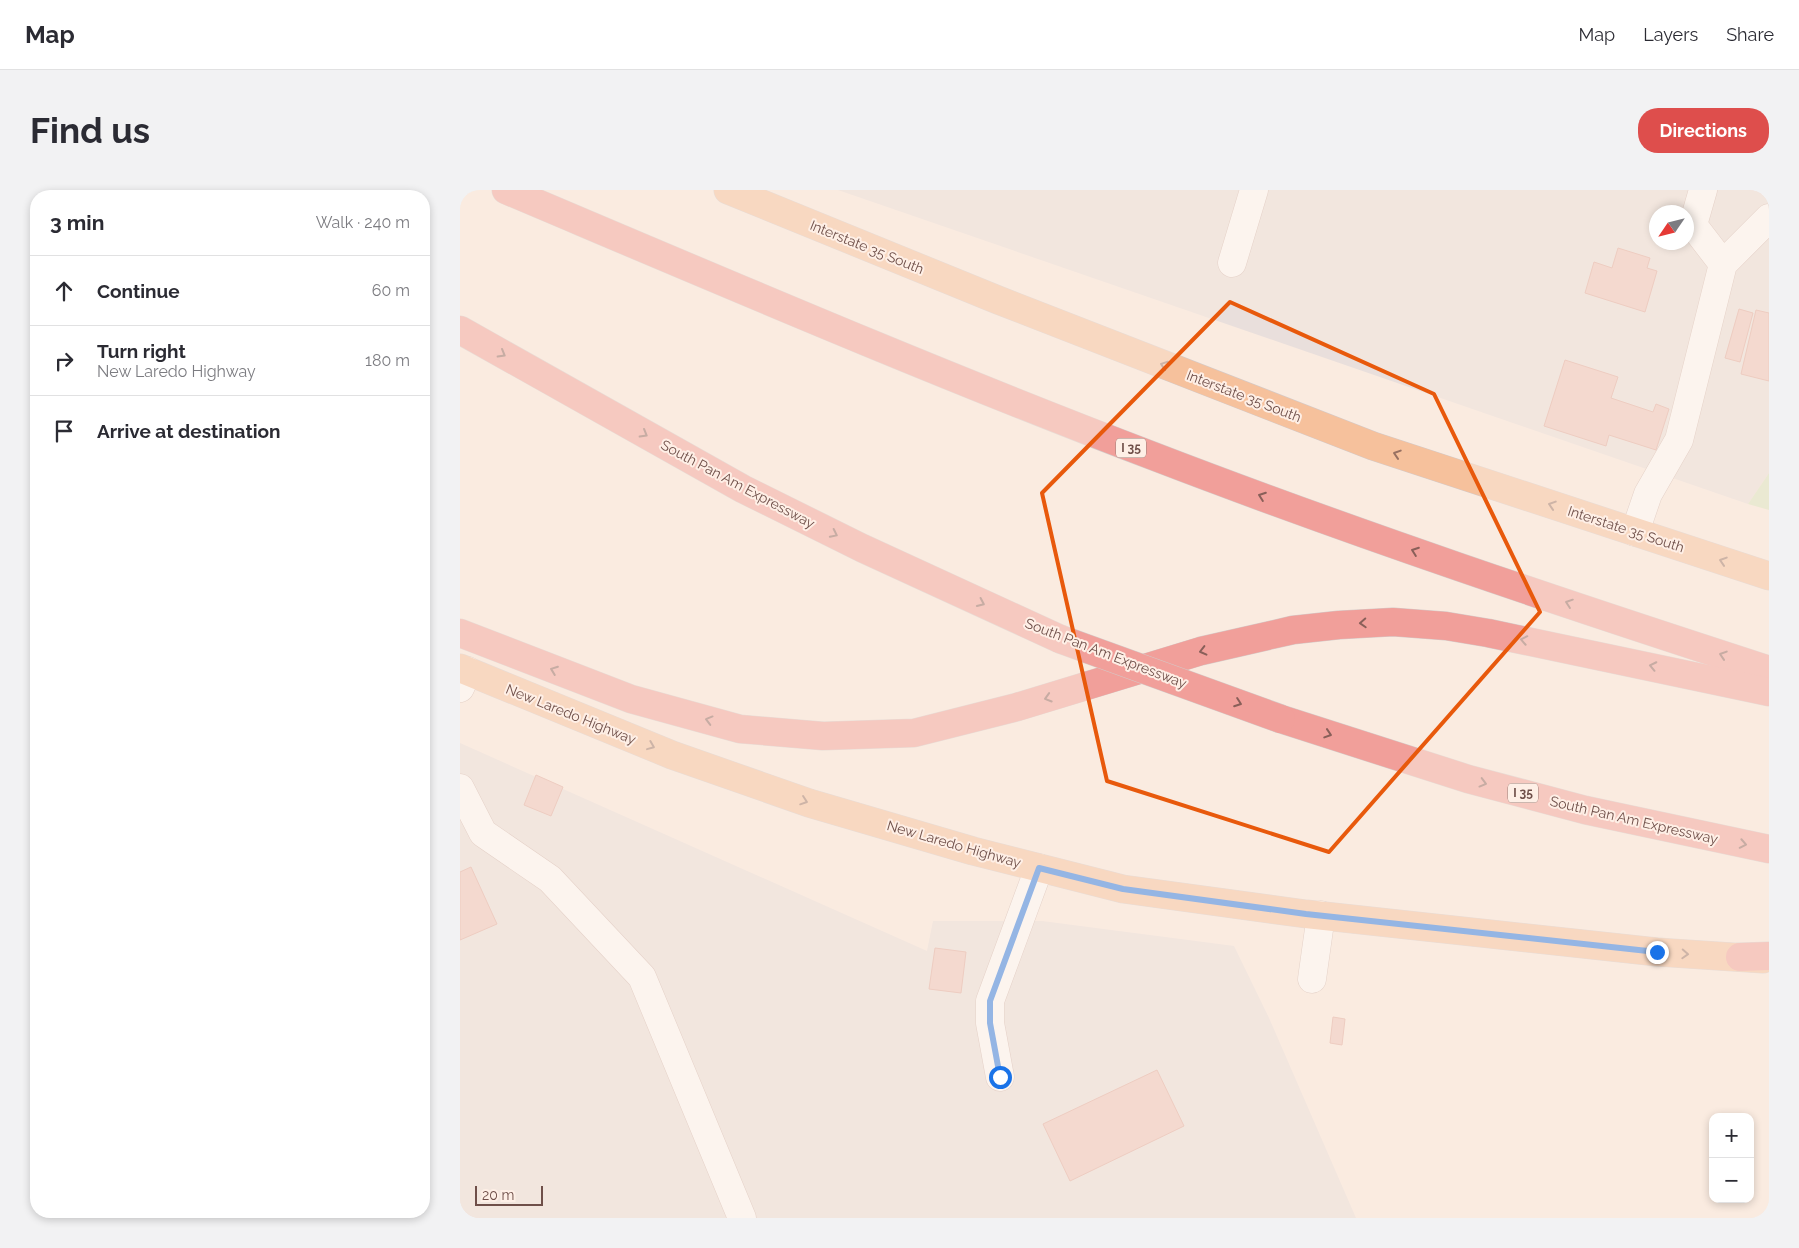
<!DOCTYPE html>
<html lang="en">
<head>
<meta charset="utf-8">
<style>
	body { margin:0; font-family:Raleway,sans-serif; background:#f2f2f3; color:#2b2b33 }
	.controls { position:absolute; right:15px; bottom:15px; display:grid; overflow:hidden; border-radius:10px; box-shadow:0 2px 8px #0003 }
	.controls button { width:45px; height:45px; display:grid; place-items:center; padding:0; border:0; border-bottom:1px solid #e1e1e2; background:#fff; color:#2b2b33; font:25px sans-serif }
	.compass { position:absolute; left:1189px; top:15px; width:45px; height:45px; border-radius:50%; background:#fff; box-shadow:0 2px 8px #0003; rotate:235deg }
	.scale { position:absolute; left:15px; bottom:12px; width:68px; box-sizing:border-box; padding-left:5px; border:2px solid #6f4f49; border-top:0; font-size:14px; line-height:18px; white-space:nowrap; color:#6f4f49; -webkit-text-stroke:4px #feefe6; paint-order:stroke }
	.stop { position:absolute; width:15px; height:15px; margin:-11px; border:4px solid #1a73e8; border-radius:50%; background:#fff }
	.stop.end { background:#1a73e8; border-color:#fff; box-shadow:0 1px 5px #0008 }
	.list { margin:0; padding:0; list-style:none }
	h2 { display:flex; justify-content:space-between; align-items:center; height:65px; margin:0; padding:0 20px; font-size:21px }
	h2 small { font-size:16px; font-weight:400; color:#7c7c81 }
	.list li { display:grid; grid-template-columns:32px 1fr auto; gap:15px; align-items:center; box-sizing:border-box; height:70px; padding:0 20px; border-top:1px solid #e1e1e2 }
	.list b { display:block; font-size:19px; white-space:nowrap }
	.list p { margin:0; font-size:16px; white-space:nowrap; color:#7c7c81 }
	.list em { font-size:16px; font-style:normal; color:#7c7c81 }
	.icon { flex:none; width:28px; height:28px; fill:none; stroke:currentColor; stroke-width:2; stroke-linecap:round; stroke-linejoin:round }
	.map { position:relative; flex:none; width:1309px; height:1028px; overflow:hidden; border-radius:20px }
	header { display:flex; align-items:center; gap:30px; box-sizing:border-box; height:70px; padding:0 25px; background:#fff; border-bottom:1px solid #e1e1e2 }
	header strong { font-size:24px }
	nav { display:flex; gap:28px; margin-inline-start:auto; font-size:18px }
	.intro { display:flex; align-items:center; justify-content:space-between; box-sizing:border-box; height:120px; padding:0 30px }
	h1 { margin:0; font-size:35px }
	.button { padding:12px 22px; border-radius:20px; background:#de4e4c; color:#fff; font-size:18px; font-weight:700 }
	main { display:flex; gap:30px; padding:0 30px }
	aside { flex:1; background:#fff; border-radius:20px; box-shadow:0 2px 8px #0003 }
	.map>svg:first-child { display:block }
	.industrial { fill:#e9dfdc; fill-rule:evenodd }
	.green { fill:#d8e6c0 }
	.building { fill:#eec4ba; stroke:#dfa79b }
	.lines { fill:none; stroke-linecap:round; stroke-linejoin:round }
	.minor-casing { stroke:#ccb3ab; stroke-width:29 }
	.major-casing { stroke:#d4cac8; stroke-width:29 }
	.highway-casing { stroke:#d4cac8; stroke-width:29 }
	.minor { stroke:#fff; stroke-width:28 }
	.major { stroke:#f6c19c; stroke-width:28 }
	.highway { stroke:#f19f9a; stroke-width:28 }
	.highway-bridge-casing { stroke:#d4cac8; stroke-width:29; stroke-linecap:butt }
	.highway-bridge { stroke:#f19f9a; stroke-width:28 }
	.oneway { stroke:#895f59 }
	.oneway2 { stroke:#987162 }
	.route { stroke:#1a73e8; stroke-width:6 }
	.marked { fill:none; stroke:#e8590c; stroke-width:4; stroke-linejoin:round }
	.labels { text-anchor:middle; stroke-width:4; stroke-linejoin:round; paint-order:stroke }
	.shield { fill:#feefe6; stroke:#9a7f78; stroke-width:1 }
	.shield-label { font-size:12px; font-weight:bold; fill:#6f4f49 }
	.street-label { font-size:14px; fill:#6f4f49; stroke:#feefe6 }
</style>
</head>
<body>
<header>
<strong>Map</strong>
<nav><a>Map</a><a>Layers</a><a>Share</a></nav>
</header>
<div class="intro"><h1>Find us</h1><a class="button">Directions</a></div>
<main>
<aside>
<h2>3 min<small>Walk · 240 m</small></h2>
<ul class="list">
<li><svg class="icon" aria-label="ahead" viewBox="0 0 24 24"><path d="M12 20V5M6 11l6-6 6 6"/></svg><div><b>Continue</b></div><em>60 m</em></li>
<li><svg class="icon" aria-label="right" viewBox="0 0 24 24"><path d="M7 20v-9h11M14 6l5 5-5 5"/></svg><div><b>Turn right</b><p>New Laredo Highway</p></div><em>180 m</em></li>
<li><svg class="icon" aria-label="arrive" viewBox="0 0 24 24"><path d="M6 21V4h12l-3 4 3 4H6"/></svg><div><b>Arrive at destination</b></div></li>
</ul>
</aside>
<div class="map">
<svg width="1309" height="1028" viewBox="0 0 1309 1028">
	<rect width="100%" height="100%" fill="#faebe0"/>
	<g class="industrial">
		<path d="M378,0H1309V283L1288,314ZM1196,22H1226V52H1196Z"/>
		<path d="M0,553L467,761L473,731H582L774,756L809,828L896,1028H0Z"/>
	</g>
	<path class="green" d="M1309,283V320L1288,314Z"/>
	<g class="building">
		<path d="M1158,58L1190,68L1187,78L1197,81L1185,122L1125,103L1134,72L1152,78Z"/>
		<path d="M1279,119L1293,123L1280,172L1265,168Z"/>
		<path d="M1296,120L1309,123V191L1281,184Z"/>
		<path d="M1105,170L1158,187L1151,208L1193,222L1196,214L1209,219L1196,260L1149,245L1146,256L1084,236Z"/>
		<path d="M76,585L103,597L91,626L64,615Z"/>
		<path d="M11,677L37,734L0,750V682Z"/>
		<path d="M475,758L506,762L501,803L469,799Z"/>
		<path d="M873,827L885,829L882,855L870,853Z"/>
		<path d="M697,880L724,936L610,991L583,934Z"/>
	</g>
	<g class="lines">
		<g class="minor-casing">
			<g id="minor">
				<path d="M1243,0L1233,35L1263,74"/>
				<path d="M772,73L794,0"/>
				<path d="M1175,342L1188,304L1219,250L1263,74L1309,28"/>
				<path d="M0,498L8,481"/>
				<path d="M0,598L23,643L90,689L182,787L282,1028"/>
				<path d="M852,789L861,725"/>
				<path d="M540,887L530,833V811L579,678"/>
			</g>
		</g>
		<g class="major-casing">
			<g id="major">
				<path d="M268,0L538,110L913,256L1309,386"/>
				<path d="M0,478L212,565L349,613L513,661L663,699L846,724L1197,762L1303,769"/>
			</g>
		</g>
		<g class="highway-casing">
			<g id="highway">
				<path d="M46,0C261,91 475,183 693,266C896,344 1102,413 1309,480"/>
				<path d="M0,140L283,299L402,358L600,449"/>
				<path d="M0,443L171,509L280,539L363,546L454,543L557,517L741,461L833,440L879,435L933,432L986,436L1028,443L1309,502"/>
				<path d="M821,529L1008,589L1125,620L1309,659"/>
				<path d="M1280,767L1309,766"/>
			</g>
		</g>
		<use href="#minor" class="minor"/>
		<use href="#major" class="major"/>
		<use href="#highway" class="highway"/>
		<g class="highway-bridge-casing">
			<path id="highway-bridge" d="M600,449L821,529"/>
		</g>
		<use href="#highway-bridge" class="highway-bridge"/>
	</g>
	<defs><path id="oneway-chevron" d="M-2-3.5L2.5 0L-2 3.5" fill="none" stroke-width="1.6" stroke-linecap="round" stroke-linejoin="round" transform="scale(1.25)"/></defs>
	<g class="oneway">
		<use href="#oneway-chevron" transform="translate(42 164) rotate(30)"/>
		<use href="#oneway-chevron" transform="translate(184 244) rotate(30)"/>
		<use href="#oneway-chevron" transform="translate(802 306) rotate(-160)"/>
		<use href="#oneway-chevron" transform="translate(374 344) rotate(26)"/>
		<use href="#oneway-chevron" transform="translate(955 361) rotate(-160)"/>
		<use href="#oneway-chevron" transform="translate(521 413) rotate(25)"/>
		<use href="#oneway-chevron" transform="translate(1109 413) rotate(-161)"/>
		<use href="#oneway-chevron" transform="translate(903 433) rotate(177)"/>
		<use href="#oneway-chevron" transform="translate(1064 450) rotate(-169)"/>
		<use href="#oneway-chevron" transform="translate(743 461) rotate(166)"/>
		<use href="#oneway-chevron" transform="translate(1263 465) rotate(-162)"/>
		<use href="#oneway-chevron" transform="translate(1193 476) rotate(-168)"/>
		<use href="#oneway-chevron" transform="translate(94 480) rotate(-159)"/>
		<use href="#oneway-chevron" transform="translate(588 508) rotate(163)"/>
		<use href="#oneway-chevron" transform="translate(778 513) rotate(20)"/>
		<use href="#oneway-chevron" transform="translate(249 530) rotate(-165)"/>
		<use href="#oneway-chevron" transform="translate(868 544) rotate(18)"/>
		<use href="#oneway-chevron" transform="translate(1023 593) rotate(15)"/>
		<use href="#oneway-chevron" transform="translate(1283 654) rotate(11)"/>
	</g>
	<g class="oneway2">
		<use href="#oneway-chevron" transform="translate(704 175) rotate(-159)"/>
		<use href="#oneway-chevron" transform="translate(937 264) rotate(-162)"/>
		<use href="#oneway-chevron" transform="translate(1092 315) rotate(-162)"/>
		<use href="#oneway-chevron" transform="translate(1263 371) rotate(-162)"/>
		<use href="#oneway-chevron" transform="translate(191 556) rotate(22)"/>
		<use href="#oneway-chevron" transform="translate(344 611) rotate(19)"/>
		<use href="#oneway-chevron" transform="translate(1225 764) rotate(3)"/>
	</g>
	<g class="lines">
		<path class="route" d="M540,887L530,833V811L579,678L663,699L846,724L1197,762"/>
	</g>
	<path d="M0 0H1309V1028H0ZM770,112L974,204L1080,422L869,662L647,591L582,303Z" fill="#faebe0" fill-opacity=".55" fill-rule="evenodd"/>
	<path class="marked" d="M770,112L974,204L1080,422L869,662L647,591L582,303Z"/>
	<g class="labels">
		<g class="shield">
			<rect x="656" y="248.5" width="30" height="19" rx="4"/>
			<rect x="1048" y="593.5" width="30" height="19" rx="4"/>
		</g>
		<g class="shield-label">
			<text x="671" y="262">I 35</text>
			<text x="1063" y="607">I 35</text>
		</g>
		<g class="street-label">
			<text transform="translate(407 57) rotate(22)" y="5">Interstate 35 South</text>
			<text transform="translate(784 206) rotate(21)" y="5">Interstate 35 South</text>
			<text transform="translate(278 294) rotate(28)" y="5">South Pan Am Expressway</text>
			<text transform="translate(1166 339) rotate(18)" y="5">Interstate 35 South</text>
			<text transform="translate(646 463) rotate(21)" y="5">South Pan Am Expressway</text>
			<text transform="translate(111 524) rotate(22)" y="5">New Laredo Highway</text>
			<text transform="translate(1174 630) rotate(13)" y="5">South Pan Am Expressway</text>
			<text transform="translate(494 654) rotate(16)" y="5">New Laredo Highway</text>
		</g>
	</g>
</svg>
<div class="controls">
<button>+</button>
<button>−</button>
</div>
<svg class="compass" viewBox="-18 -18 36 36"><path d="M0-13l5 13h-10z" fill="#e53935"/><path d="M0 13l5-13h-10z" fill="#7c7c81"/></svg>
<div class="scale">20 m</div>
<div class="stop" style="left:540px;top:887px"></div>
<div class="stop end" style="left:1197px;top:762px"></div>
</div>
</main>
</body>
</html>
